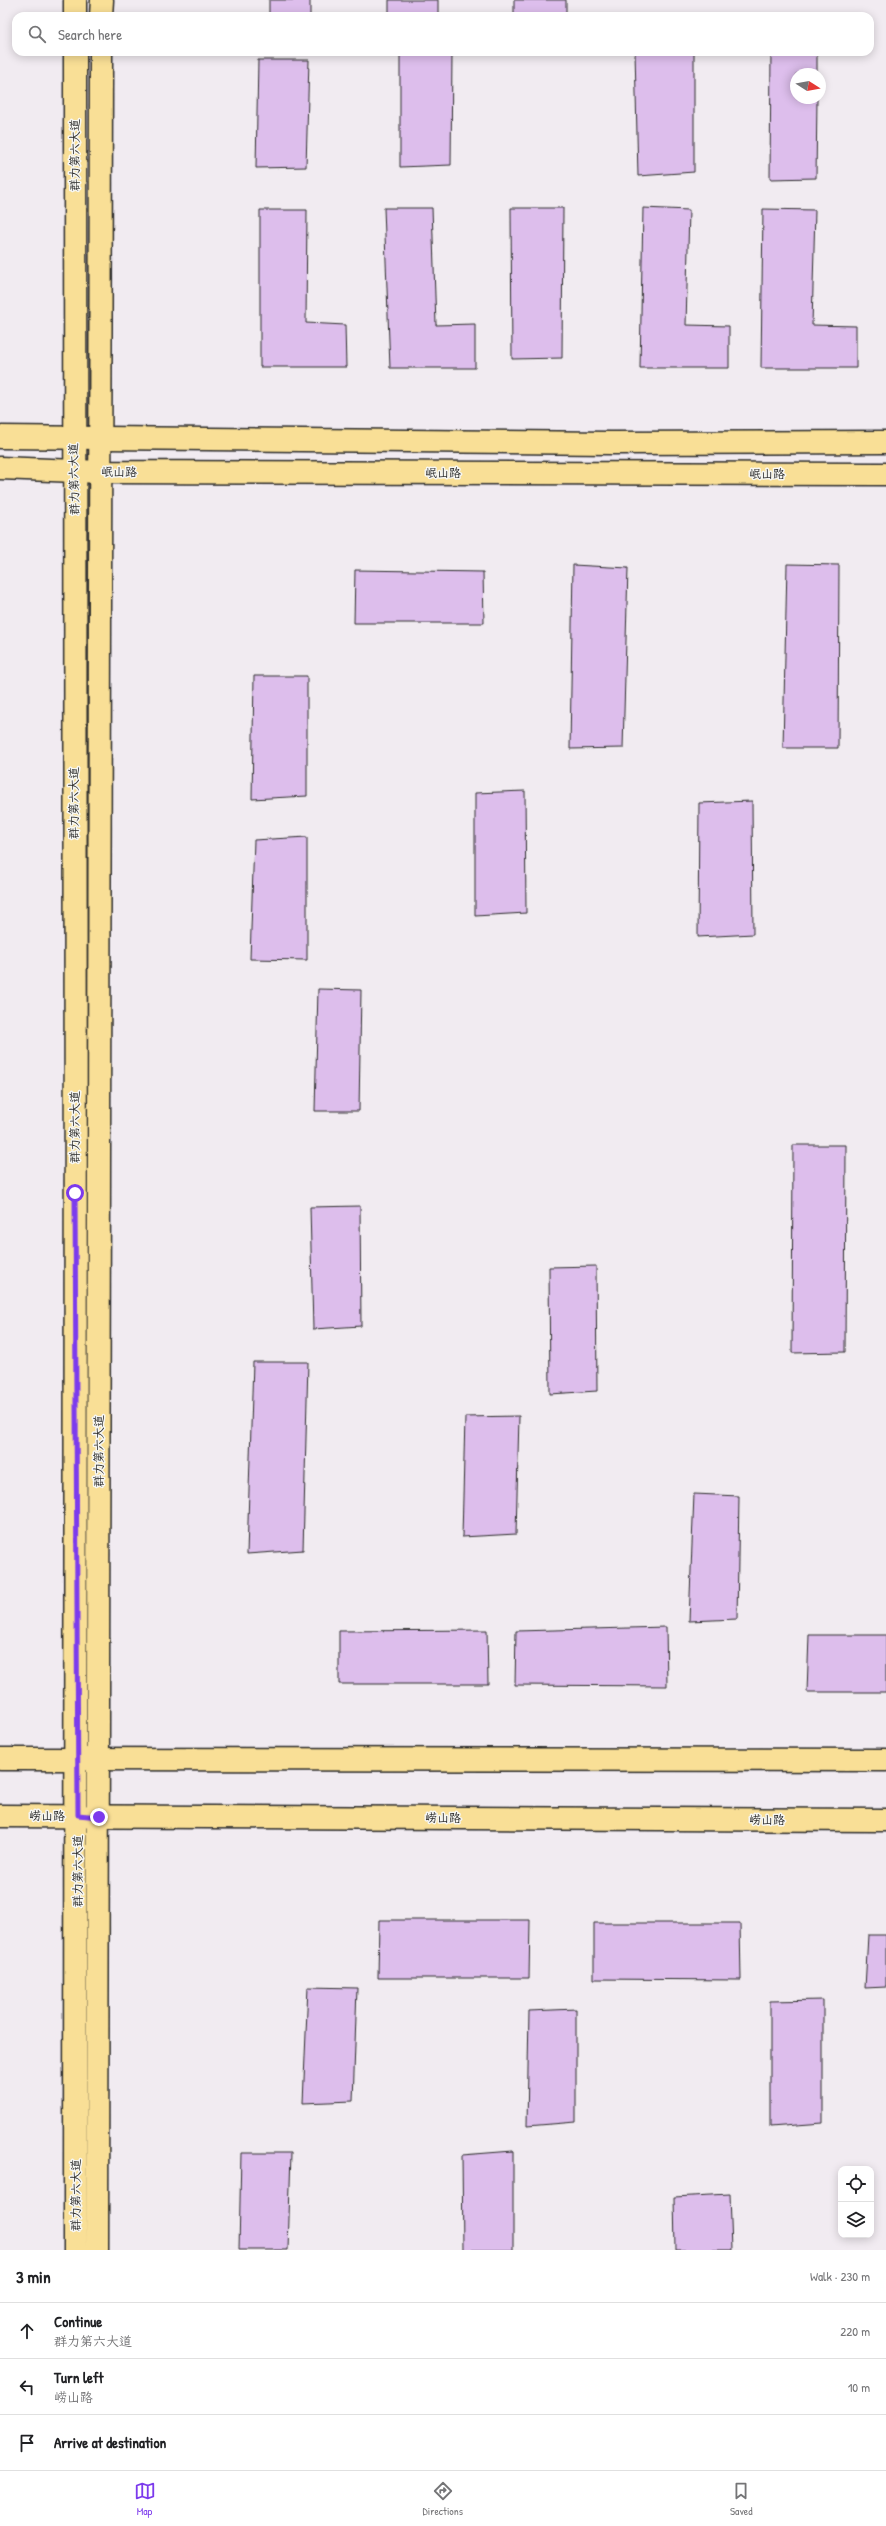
<!DOCTYPE html>
<html lang="en">
<head>
<meta charset="utf-8">
<style>
	body { margin:0; font-family:"Patrick Hand","LXGW WenKai TC",sans-serif; background:#f6f6f6; color:#202124 }
	.controls { position:absolute; right:12px; bottom:12px; display:grid; overflow:hidden; border-radius:8px; box-shadow:0 2px 10px #0003 }
	.controls button { width:36px; height:36px; display:grid; place-items:center; padding:0; border:0; border-bottom:1px solid #e0e0e0; background:#fff; color:#202124; font:20px sans-serif }
	.compass { position:absolute; left:790px; top:68px; width:36px; height:36px; border-radius:50%; background:#fff; box-shadow:0 2px 10px #0003; rotate:101deg }
	.stop { position:absolute; width:12px; height:12px; margin:-9px; border:3px solid #7c3aed; border-radius:50%; background:#fff }
	.stop.end { background:#7c3aed; border-color:#fff; box-shadow:0 1px 4px #0008 }
	.list { margin:0; padding:0; list-style:none }
	h2 { display:flex; justify-content:space-between; align-items:center; height:52px; margin:0; padding:0 16px; font-size:17px }
	h2 small { font-size:13px; font-weight:400; color:#757577 }
	.list li { display:grid; grid-template-columns:26px 1fr auto; gap:12px; align-items:center; box-sizing:border-box; height:56px; padding:0 16px; border-top:1px solid #e0e0e0 }
	.list b { display:block; font-size:15px; white-space:nowrap }
	.list p { margin:0; font-size:13px; white-space:nowrap; color:#757577 }
	.list em { font-size:13px; font-style:normal; color:#757577 }
	.icon { flex:none; width:22px; height:22px; fill:none; stroke:currentColor; stroke-width:2; stroke-linecap:round; stroke-linejoin:round }
	.map { position:relative; flex:none; width:886px; height:2250px; overflow:hidden }
	.search { position:absolute; background:#fff; box-shadow:0 2px 10px #0003; left:12px; right:12px; top:12px; height:44px; display:flex; align-items:center; gap:10px; box-sizing:border-box; padding:0 14px; border-radius:12px; color:#757577; font-size:15px }
	.sheet { height:220px; background:#fff }
	nav { display:flex; justify-content:space-around; align-items:center; box-sizing:border-box; height:56px; border-top:1px solid #e0e0e0; background:#fff; font-size:11px; color:#757577 }
	nav a { display:grid; justify-items:center; gap:2px }
	nav .on { color:#7c3aed }
	.map>svg:first-child { display:block }
	.building { fill:#ddbeec; stroke:#2b2b2b }
	.lines { fill:none; stroke-linecap:round; stroke-linejoin:round }
	.major-casing { stroke:#2b2b2b; stroke-width:25 }
	.major { stroke:#f9df96; stroke-width:22 }
	.route { stroke:#7c3aed; stroke-width:5 }
	.labels { text-anchor:middle; stroke-width:3; stroke-linejoin:round; paint-order:stroke }
	.street-label { font-size:12px; fill:#2b2b2b; stroke:#f6f6f2 }
</style>
</head>
<body>
<div class="map">
<svg width="886" height="2250" viewBox="0 0 886 2250">
	<rect width="100%" height="100%" fill="#f1ebf1"/>
	<filter id="ink" filterUnits="userSpaceOnUse"><feTurbulence type="fractalNoise" baseFrequency=".025" numOctaves="2"/><feDisplacementMap in="SourceGraphic" scale="8" xChannelSelector="R" yChannelSelector="G"/><feConvolveMatrix kernelMatrix="1 2 1 2 8 2 1 2 1" color-interpolation-filters="sRGB"/></filter>
	<g filter="url(#ink)">
		<g class="building">
			<rect x="269" y="0" width="41" height="16"/>
			<rect x="389" y="0" width="49" height="16"/>
			<path d="M514,0H566V16L514,15Z"/>
			<path d="M400,52L452,53L451,165L400,167Z"/>
			<path d="M635,52H694V172L638,176Z"/>
			<path d="M771,52H817V74H796V98H817L816,178L770,179Z"/>
			<path d="M258,60H309L306,167L256,168Z"/>
			<path d="M384,208H432L436,325L475,324V368H390Z"/>
			<path d="M511,208H563L562,358L512,359Z"/>
			<path d="M643,208L689,210L686,325L729,326V368H640Z"/>
			<path d="M763,209L815,210L812,325L856,326V368H761Z"/>
			<path d="M260,210H307L306,323L345,325L346,367H260Z"/>
			<path d="M787,564L839,565L838,748H783Z"/>
			<path d="M573,565L628,568L623,748L570,749Z"/>
			<path d="M355,570L483,572L484,623H354Z"/>
			<path d="M254,676H307V796L252,799Z"/>
			<path d="M525,791L526,913L475,916V793Z"/>
			<path d="M752,801L753,934L698,937L699,803Z"/>
			<path d="M307,837V960L250,959L254,840Z"/>
			<path d="M318,989L361,990L359,1111H315Z"/>
			<path d="M793,1145H846L845,1352L792,1353Z"/>
			<path d="M360,1206L361,1326L313,1329L310,1207Z"/>
			<path d="M596,1266L597,1391L550,1394L549,1267Z"/>
			<path d="M253,1362H308L303,1550L247,1554Z"/>
			<path d="M519,1416L516,1534L462,1537L465,1417Z"/>
			<path d="M694,1494L739,1496L737,1619L689,1621Z"/>
			<path d="M666,1627L667,1686L515,1685L516,1631Z"/>
			<path d="M487,1630L488,1684H339V1631Z"/>
			<path d="M809,1635H886V1692H807Z"/>
			<path d="M379,1920H530L529,1978H378Z"/>
			<path d="M594,1923H740L741,1980L594,1979Z"/>
			<path d="M868,1935H886V1987L865,1988Z"/>
			<path d="M308,1987L357,1988L353,2101L303,2103Z"/>
			<path d="M823,2000V2123L770,2127V2001Z"/>
			<path d="M576,2009V2122L527,2126L529,2011Z"/>
			<path d="M513,2151V2250H463L462,2155Z"/>
			<path d="M241,2153H291L288,2250H239Z"/>
			<path d="M730,2194L732,2250H675L674,2197Z"/>
		</g>
		<g class="lines">
			<g class="major-casing">
				<g id="major">
					<path d="M75,16V0"/>
					<path d="M101,16L102,0"/>
					<path d="M75,52C72,785 80,1517 75,2250"/>
					<path d="M0,437L612,443L886,442"/>
					<path d="M0,468L102,472L886,474"/>
					<path d="M0,1759L886,1760"/>
					<path d="M0,1816L886,1820"/>
					<path d="M97,2250L101,52"/>
				</g>
			</g>
			<use href="#major" class="major"/>
		</g>
	</g>
	<g class="lines" filter="url(#ink)">
		<path class="route" d="M75,1193L78,1815L99,1817"/>
	</g>
	<g class="labels">
		<g class="street-label">
			<text transform="translate(75 155) rotate(-90)" y="4">群力第六大道</text>
			<text transform="translate(119 472) rotate(1)" y="4">岷山路</text>
			<text x="443" y="477">岷山路</text>
			<text x="767" y="478">岷山路</text>
			<text transform="translate(74 479) rotate(-91)" y="4">群力第六大道</text>
			<text transform="translate(74 803) rotate(-90)" y="4">群力第六大道</text>
			<text transform="translate(75 1127) rotate(-90)" y="4">群力第六大道</text>
			<text transform="translate(99 1451) rotate(-90)" y="4">群力第六大道</text>
			<text x="47" y="1820">崂山路</text>
			<text x="443" y="1822">崂山路</text>
			<text x="767" y="1824">崂山路</text>
			<text transform="translate(78 1871) rotate(-90)" y="4">群力第六大道</text>
			<text transform="translate(76 2195) rotate(-90)" y="4">群力第六大道</text>
		</g>
	</g>
</svg>
<div class="controls">
<button><svg class="icon" aria-label="locate" viewBox="0 0 24 24"><circle cx="12" cy="12" r="6"/><path d="M12 2v4M12 18v4M2 12h4M18 12h4"/></svg></button>
<button><svg class="icon" aria-label="layers" viewBox="0 0 24 24"><path d="M12 4l9 5-9 5-9-5zM3 14l9 5 9-5"/></svg></button>
</div>
<svg class="compass" viewBox="-18 -18 36 36"><path d="M0-13l5 13h-10z" fill="#e53935"/><path d="M0 13l5-13h-10z" fill="#757577"/></svg>
<div class="stop" style="left:75px;top:1193px"></div>
<div class="stop end" style="left:99px;top:1817px"></div>
<div class="search"><svg class="icon" aria-label="search" viewBox="0 0 24 24"><circle cx="10" cy="10" r="6"/><path d="M15 15l6 6"/></svg>Search here</div>
</div>
<section class="sheet">
<h2>3 min<small>Walk · 230 m</small></h2>
<ul class="list">
<li><svg class="icon" aria-label="ahead" viewBox="0 0 24 24"><path d="M12 20V5M6 11l6-6 6 6"/></svg><div><b>Continue</b><p>群力第六大道</p></div><em>220 m</em></li>
<li><svg class="icon" aria-label="left" viewBox="0 0 24 24"><path d="M17 20v-9H6M10 6l-5 5 5 5"/></svg><div><b>Turn left</b><p>崂山路</p></div><em>10 m</em></li>
<li><svg class="icon" aria-label="arrive" viewBox="0 0 24 24"><path d="M6 21V4h12l-3 4 3 4H6"/></svg><div><b>Arrive at destination</b></div></li>
</ul>
</section>
<nav>
<a class="on"><svg class="icon" aria-label="map" viewBox="0 0 24 24"><path d="M3 6l6-2 6 2 6-2v14l-6 2-6-2-6 2zM9 4v14M15 6v14"/></svg>Map</a>
<a><svg class="icon" aria-label="directions" viewBox="0 0 24 24"><path d="M12 3l9 9-9 9-9-9zM9 14v-3h6M13 9l2 2-2 2"/></svg>Directions</a>
<a><svg class="icon" aria-label="saved" viewBox="0 0 24 24"><path d="M7 4h10v16l-5-4-5 4z"/></svg>Saved</a>
</nav>
</body>
</html>
